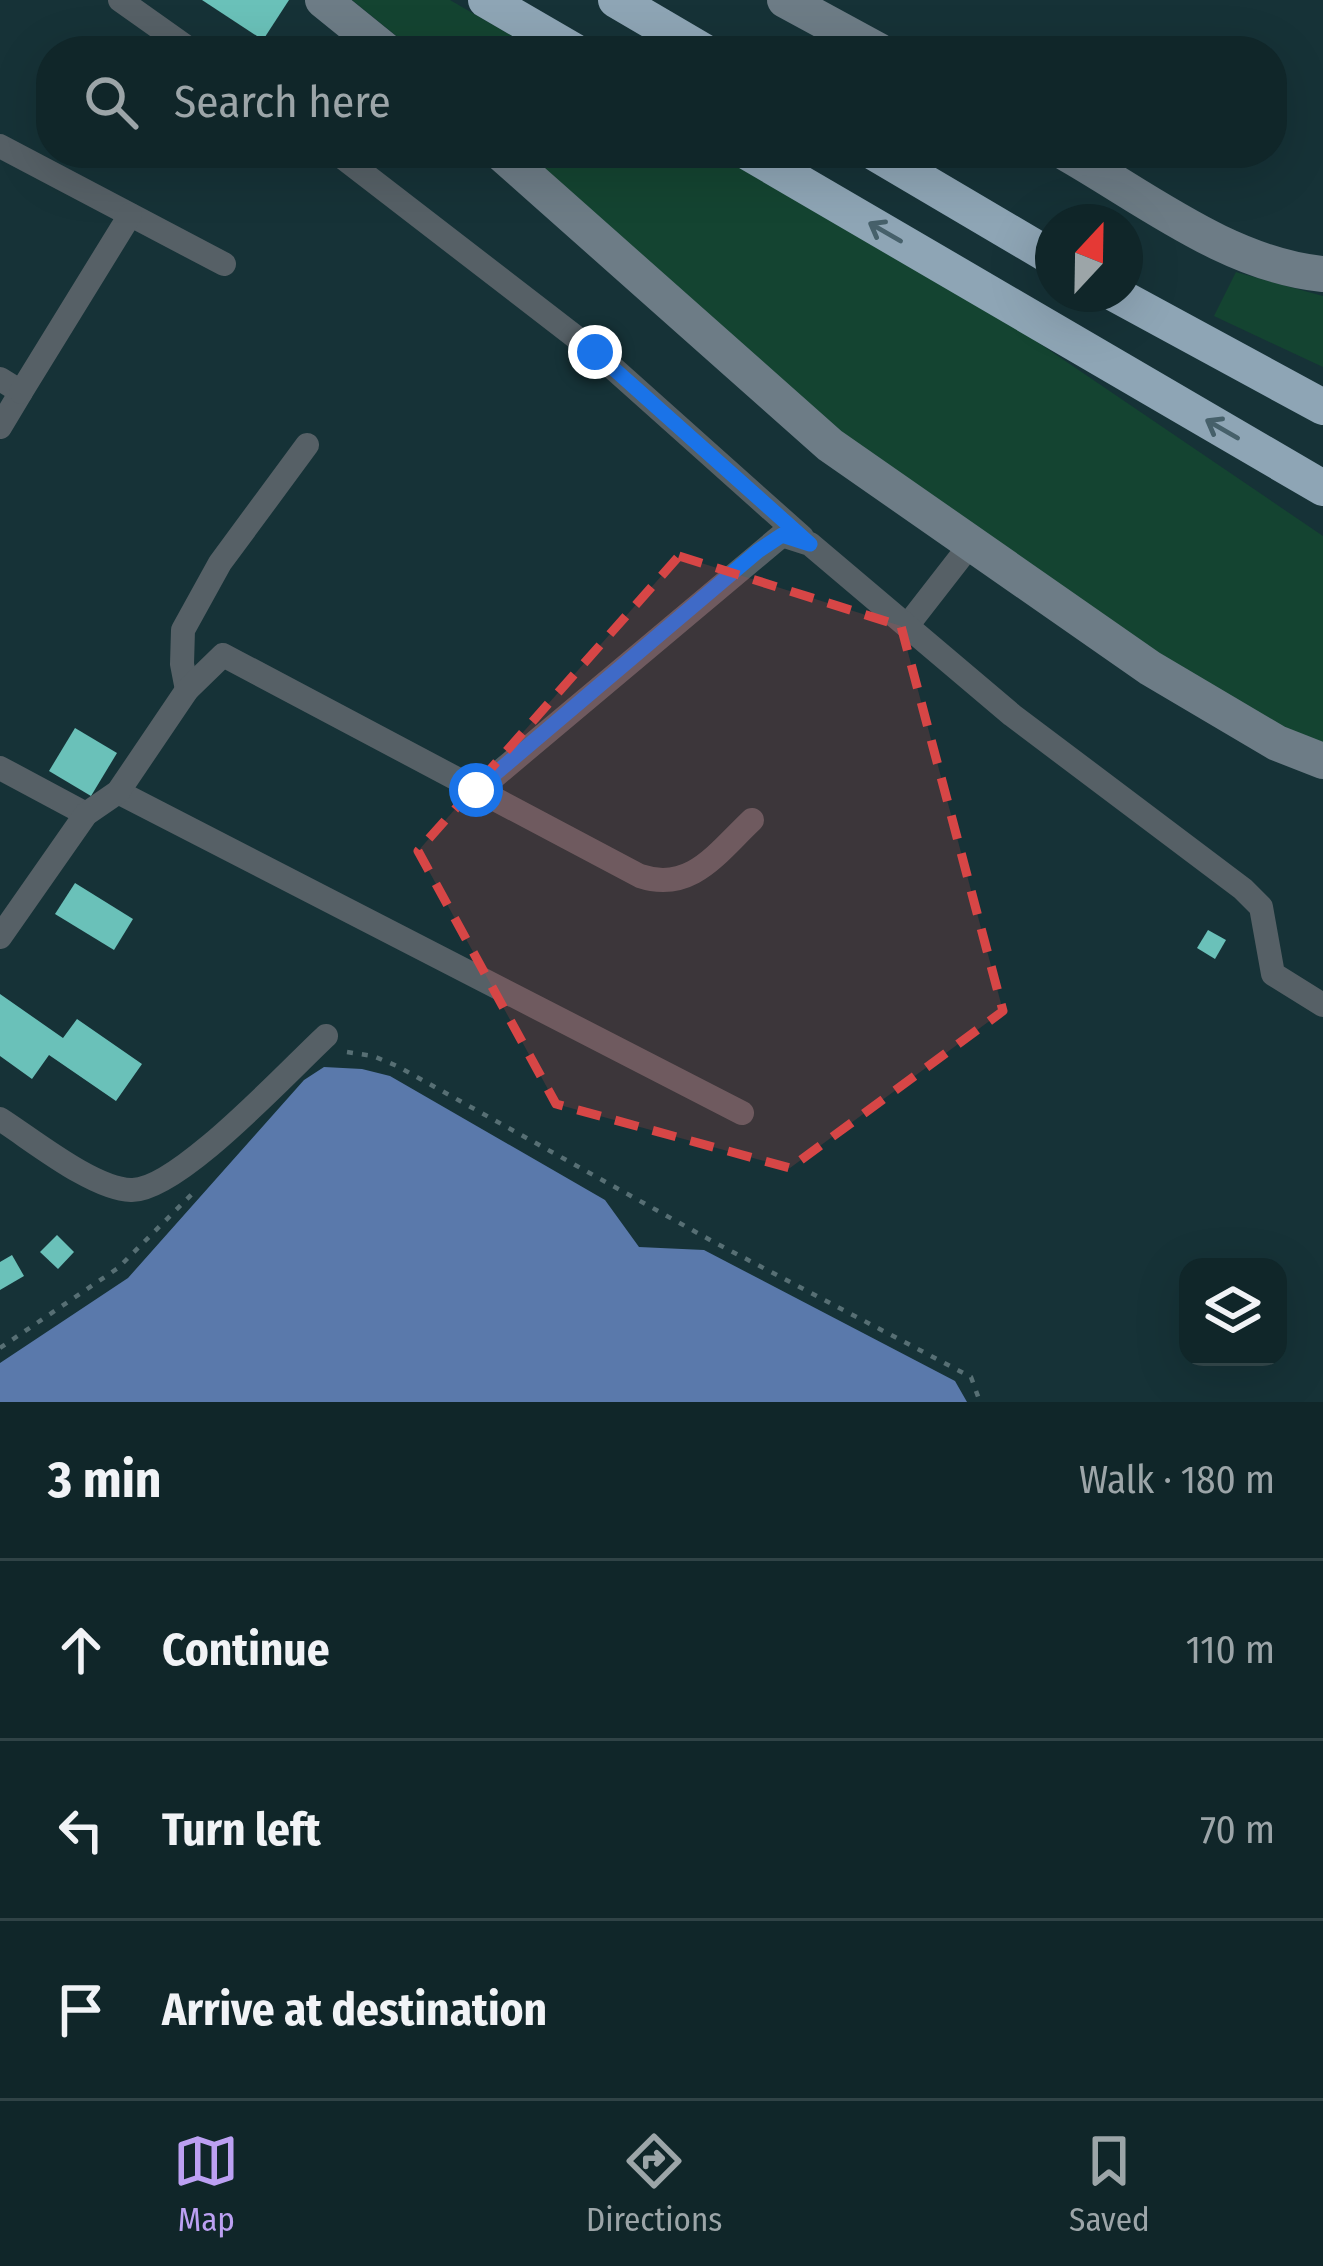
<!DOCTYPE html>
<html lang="en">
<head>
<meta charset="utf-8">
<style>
	body { margin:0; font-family:"Fira Sans Condensed",sans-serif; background:#1e3235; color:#f1f3f6 }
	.controls { position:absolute; right:36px; bottom:36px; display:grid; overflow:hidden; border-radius:24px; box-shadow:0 12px 48px #0002 }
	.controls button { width:108px; height:108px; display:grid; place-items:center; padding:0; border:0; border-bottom:3px solid #304346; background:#102629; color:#f1f3f6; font:60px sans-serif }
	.compass { position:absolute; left:1035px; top:204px; width:108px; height:108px; border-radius:50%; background:#102629; box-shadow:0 12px 48px #0002; rotate:22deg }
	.stop { position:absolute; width:36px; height:36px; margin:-27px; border:9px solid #1a73e8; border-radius:50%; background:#fff }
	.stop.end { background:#1a73e8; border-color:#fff; box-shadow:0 3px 12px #0008 }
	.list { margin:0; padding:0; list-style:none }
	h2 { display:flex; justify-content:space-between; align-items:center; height:156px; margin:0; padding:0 48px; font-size:51px }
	h2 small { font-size:39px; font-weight:400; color:#9ca5a8 }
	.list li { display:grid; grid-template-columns:78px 1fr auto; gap:36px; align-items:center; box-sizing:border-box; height:180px; padding:0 48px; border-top:3px solid #304346 }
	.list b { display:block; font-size:45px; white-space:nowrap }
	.list em { font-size:39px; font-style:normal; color:#9ca5a8 }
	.icon { flex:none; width:66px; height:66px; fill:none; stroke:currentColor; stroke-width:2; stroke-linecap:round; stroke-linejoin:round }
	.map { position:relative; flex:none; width:1323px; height:1402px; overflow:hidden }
	.search { position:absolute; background:#102629; box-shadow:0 12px 48px #0002; left:36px; right:36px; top:36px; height:132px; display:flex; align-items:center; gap:30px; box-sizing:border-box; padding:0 42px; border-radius:48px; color:#9ca5a8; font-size:45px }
	.sheet { height:696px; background:#102629 }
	nav { display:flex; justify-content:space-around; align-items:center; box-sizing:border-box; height:168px; border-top:3px solid #304346; background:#102629; font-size:33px; color:#9ca5a8 }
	nav a { display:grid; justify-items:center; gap:6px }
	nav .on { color:#bca0f2 }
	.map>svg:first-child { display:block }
	.green { fill:#144431 }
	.water { fill:#5a79ab }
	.building { fill:#6ac1b9 }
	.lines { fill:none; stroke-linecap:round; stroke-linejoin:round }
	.path { stroke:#576f74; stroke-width:4.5; stroke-dasharray:6 9; stroke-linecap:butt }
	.street { stroke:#566066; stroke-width:24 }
	.secondary { stroke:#6d7c86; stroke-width:36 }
	.highway { stroke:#8ea5b5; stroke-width:36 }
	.oneway { stroke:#46606a }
	.route { stroke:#1a73e8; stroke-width:15 }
	.marked { fill:#d74646; fill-opacity:0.2; stroke:#d74646; stroke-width:9; stroke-dasharray:24 15; stroke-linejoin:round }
</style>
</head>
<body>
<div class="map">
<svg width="1323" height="1402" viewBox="0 0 1323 1402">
	<rect width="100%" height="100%" fill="#163237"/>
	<g class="green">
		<path d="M352,0H450L538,51H415Z"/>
		<path d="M527,153H714L1008,322L1323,536V745L1283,731L1155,655L838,433Z"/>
		<path d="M1236,272L1323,296V367L1214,316Z"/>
	</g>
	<path class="water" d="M324,1067L362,1069L390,1076L605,1200L639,1247L704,1250L955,1381L967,1402H0V1363L128,1278L304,1080Z"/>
	<g class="building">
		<path d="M202,0H289L263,40Z"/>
		<path d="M75,728L117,753L91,796L49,771Z"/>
		<path d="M75,883L133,919L114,950L55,914Z"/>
		<path d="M1208,930L1226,940L1215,959L1197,948Z"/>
		<path d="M0,994L63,1038L77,1019L142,1064L116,1101L49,1055L32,1079L0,1056Z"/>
		<path d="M57,1235L74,1252L58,1269L40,1252Z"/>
		<path d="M12,1255L24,1276L0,1290V1262Z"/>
	</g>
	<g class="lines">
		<g class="path">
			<path d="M347,1052L373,1056L397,1066L712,1241L971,1377L980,1402"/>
			<path d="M0,1348L118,1268L197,1189"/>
		</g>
		<g class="street">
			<path d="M120,0L192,51"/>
			<path d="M0,146L224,264"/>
			<path d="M337,153L595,352L802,537"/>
			<path d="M0,379L21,392L0,427"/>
			<path d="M21,392L130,215"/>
			<path d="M907,626L970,545"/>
			<path d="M187,690L182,664L183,630L220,563L307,445"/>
			<path d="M0,768L86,814"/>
			<path d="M477,791L782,535L810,544L1012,715L1243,889L1261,907L1273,974L1323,1005"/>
			<path d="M118,792L742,1113"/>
			<path d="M0,937L86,814L118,792L187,690L223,655L640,876C691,893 717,853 752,820"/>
			<path d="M0,1119C33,1140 93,1189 131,1190C177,1192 288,1071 326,1036"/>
		</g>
		<g class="secondary">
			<path d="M323,0L386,51"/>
			<path d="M785,0L879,51"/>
			<path d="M501,153L830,445L1150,668L1277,743L1323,761"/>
			<path d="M1066,153C1145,198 1229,265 1323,274"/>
		</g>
		<g class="highway">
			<path d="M486,0L574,51"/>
			<path d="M616,0L703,51"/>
			<path d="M749,153L1323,488"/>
			<path d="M875,153L1053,258"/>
			<path d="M1115,294L1323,407"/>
		</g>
	</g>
	<defs><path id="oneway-shaft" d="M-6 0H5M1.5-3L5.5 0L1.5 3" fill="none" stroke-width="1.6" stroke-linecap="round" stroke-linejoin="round" transform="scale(3)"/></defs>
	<g class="oneway">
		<use href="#oneway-shaft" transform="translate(885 232) rotate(-150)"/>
		<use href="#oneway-shaft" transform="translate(1222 429) rotate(-150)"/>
	</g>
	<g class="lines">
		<path class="route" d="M476,790L758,551L782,535L810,544L595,352"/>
	</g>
	<path class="marked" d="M679,556L901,626L1003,1011L790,1168L556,1104L418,851Z"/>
</svg>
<div class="controls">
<button><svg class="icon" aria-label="layers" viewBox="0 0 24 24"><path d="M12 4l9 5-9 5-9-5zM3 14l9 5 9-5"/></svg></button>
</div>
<svg class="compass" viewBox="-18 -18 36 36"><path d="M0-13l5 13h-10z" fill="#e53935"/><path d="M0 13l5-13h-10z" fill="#9ca5a8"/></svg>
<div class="stop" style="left:476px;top:790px"></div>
<div class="stop end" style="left:595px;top:352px"></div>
<div class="search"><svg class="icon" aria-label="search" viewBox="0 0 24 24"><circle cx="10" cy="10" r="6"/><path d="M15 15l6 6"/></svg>Search here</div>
</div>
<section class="sheet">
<h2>3 min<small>Walk · 180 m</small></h2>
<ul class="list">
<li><svg class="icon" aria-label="ahead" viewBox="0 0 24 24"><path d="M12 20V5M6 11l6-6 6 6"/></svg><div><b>Continue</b></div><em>110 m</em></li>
<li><svg class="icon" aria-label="left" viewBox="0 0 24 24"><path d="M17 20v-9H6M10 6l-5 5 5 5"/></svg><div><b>Turn left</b></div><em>70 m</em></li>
<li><svg class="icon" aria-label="arrive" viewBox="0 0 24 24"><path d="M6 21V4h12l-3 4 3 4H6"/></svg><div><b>Arrive at destination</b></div></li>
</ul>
</section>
<nav>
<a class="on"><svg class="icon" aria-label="map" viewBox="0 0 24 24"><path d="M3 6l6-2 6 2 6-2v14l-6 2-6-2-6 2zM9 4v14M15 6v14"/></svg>Map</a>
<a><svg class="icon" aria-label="directions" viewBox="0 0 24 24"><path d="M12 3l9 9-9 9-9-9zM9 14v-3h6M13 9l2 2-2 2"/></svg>Directions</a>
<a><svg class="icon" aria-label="saved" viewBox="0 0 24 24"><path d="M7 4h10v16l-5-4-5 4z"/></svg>Saved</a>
</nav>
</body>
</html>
